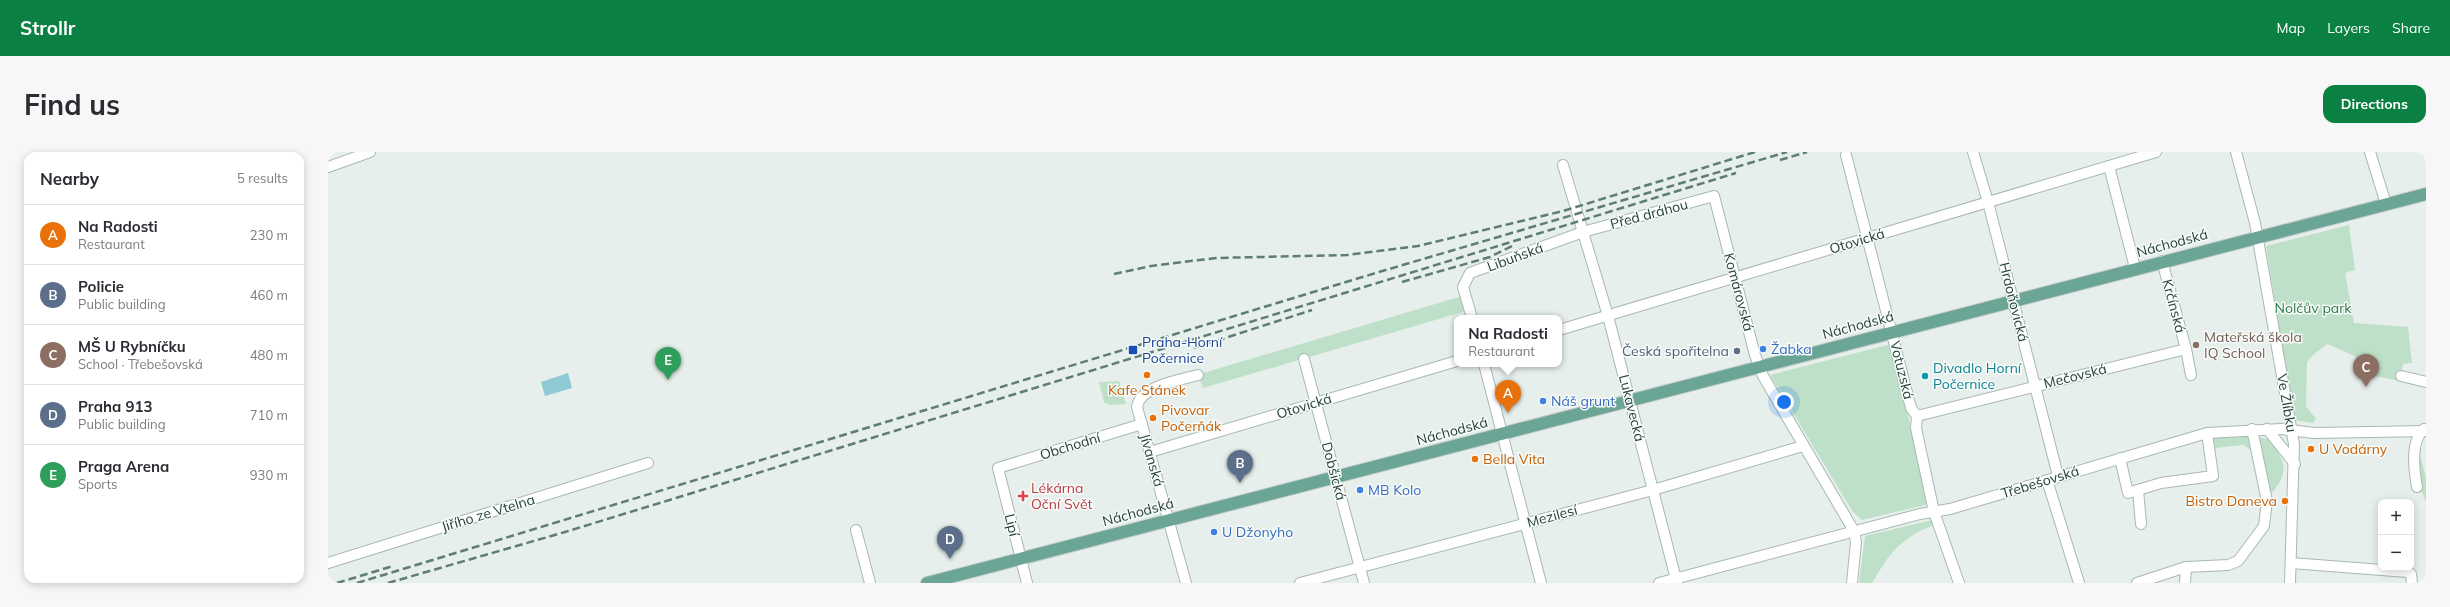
<!DOCTYPE html>
<html lang="en">
<head>
<meta charset="utf-8">
<style>
	body { margin:0; font-family:Mulish,sans-serif; background:#f7f7f7; color:#2b2b33 }
	.controls { position:absolute; right:12px; bottom:12px; display:grid; overflow:hidden; border-radius:8px; box-shadow:0 2px 10px #0003 }
	.controls button { width:36px; height:36px; display:grid; place-items:center; padding:0; border:0; border-bottom:1px solid #e1e1e2; background:#fff; color:#2b2b33; font:20px sans-serif }
	.you { position:absolute; left:1456px; top:250px; width:14px; height:14px; margin:-10px; border:3px solid #fff; border-radius:50%; background:#1a73e8; box-shadow:0 0 0 6px #1a73e833 }
	.badge { display:grid; place-items:center; width:26px; height:26px; border-radius:50%; background:#0b8043; color:#fff; font-size:13px; font-weight:700 }
	.pin { position:absolute; translate:-50% -33px; filter:drop-shadow(0 1px 2px #0008) }
	.pin::after { content:''; position:absolute; top:21px; width:14px; height:12px; background:inherit; clip-path:polygon(0 0,100% 0,50% 100%) }
	.popup { position:absolute; left:1126px; top:163px; width:108px; height:52px; box-sizing:border-box; display:grid; place-content:center; border-radius:8px; background:#fff; filter:drop-shadow(0 1px 3px #0005); font-size:13px; white-space:nowrap; color:#7c7c81 }
	.popup b { font-size:15px; color:#2b2b33 }
	.popup::after { content:''; position:absolute; left:50%; top:100%; margin-left:-8px; border:8px solid transparent; border-top-color:#fff }
	.list { margin:0; padding:0; list-style:none }
	h2 { display:flex; justify-content:space-between; align-items:center; height:52px; margin:0; padding:0 16px; font-size:17px }
	h2 small { font-size:13px; font-weight:400; color:#7c7c81 }
	.list li { display:grid; grid-template-columns:26px 1fr auto; gap:12px; align-items:center; box-sizing:border-box; height:60px; padding:0 16px; border-top:1px solid #e1e1e2 }
	.list b { display:block; font-size:15px; white-space:nowrap }
	.list p { margin:0; font-size:13px; white-space:nowrap; color:#7c7c81 }
	.list em { font-size:13px; font-style:normal; color:#7c7c81 }
	.map { position:relative; flex:none; width:2098px; height:431px; overflow:hidden; border-radius:12px }
	header { display:flex; align-items:center; gap:24px; box-sizing:border-box; height:56px; padding:0 20px; background:#0b8043; color:#fff }
	header strong { font-size:19px }
	nav { display:flex; gap:22px; margin-inline-start:auto; font-size:14px }
	.intro { display:flex; align-items:center; justify-content:space-between; box-sizing:border-box; height:96px; padding:0 24px }
	h1 { margin:0; font-size:28px }
	.button { padding:10px 18px; border-radius:12px; background:#0b8043; color:#fff; font-size:14px; font-weight:700 }
	main { display:flex; gap:24px; padding:0 24px }
	aside { flex:1; background:#fff; border-radius:12px; box-shadow:0 2px 10px #0003 }
	.map>svg:first-child { display:block }
	.green { fill:#bfe0c8 }
	.water { fill:#8ec9d4 }
	.lines { fill:none; stroke-linecap:round; stroke-linejoin:round }
	.minor-casing { stroke:#a8b8b2; stroke-width:12 }
	.major-casing { stroke:#c2cac8; stroke-width:14 }
	.minor { stroke:#fff; stroke-width:10 }
	.major { stroke:#6aa596; stroke-width:12 }
	.rail { stroke:#5f7d75; stroke-width:2.5; stroke-dasharray:8 4; stroke-linecap:butt }
	.education-dot { fill:#8d6e63; stroke:#f7fbf9; stroke-width:1.5 }
	.shop-dot { fill:#3f7fe0; stroke:#f7fbf9; stroke-width:1.5 }
	.transit-dot { fill:#1a4fb4; stroke:#f7fbf9; stroke-width:1.5 }
	.service-dot { fill:#5c6f8a; stroke:#f7fbf9; stroke-width:1.5 }
	.food-dot { fill:#e8710a; stroke:#f7fbf9; stroke-width:1.5 }
	.culture-dot { fill:#0f9aa8; stroke:#f7fbf9; stroke-width:1.5 }
	.health-dot { fill:#e0444e; stroke:#f7fbf9; stroke-width:1.5 }
	.labels { text-anchor:middle; stroke-width:3; stroke-linejoin:round; paint-order:stroke }
	.street-label { font-size:14px; fill:#24423a; stroke:#f7fbf9 }
	.park-label { font-size:14px; fill:#2d7a4b; stroke:#f7fbf9 }
	.education-label { font-size:14px; fill:#785e54; stroke:#f7fbf9; text-anchor:start }
	.transit-label { font-size:14px; fill:#164399; stroke:#f7fbf9; text-anchor:start }
	.shop-label { font-size:14px; fill:#366cbe; stroke:#f7fbf9; text-anchor:start }
	.service-label { font-size:14px; fill:#4e5e75; stroke:#f7fbf9; text-anchor:end }
	.culture-label { font-size:14px; fill:#0d838f; stroke:#f7fbf9; text-anchor:start }
	.food-label { font-size:14px; fill:#c56008; stroke:#f7fbf9; text-anchor:start }
	.health-label { font-size:14px; fill:#be3a42; stroke:#f7fbf9; text-anchor:start }
</style>
</head>
<body>
<header>
<strong>Strollr</strong>
<nav><a>Map</a><a>Layers</a><a>Share</a></nav>
</header>
<div class="intro"><h1>Find us</h1><a class="button">Directions</a></div>
<main>
<aside>
<h2>Nearby<small>5 results</small></h2>
<ul class="list">
<li><span class="badge" style="background:#e8710a">A</span><div><b>Na Radosti</b><p>Restaurant</p></div><em>230 m</em></li>
<li><span class="badge" style="background:#5c6f8a">B</span><div><b>Policie</b><p>Public building</p></div><em>460 m</em></li>
<li><span class="badge" style="background:#8d6e63">C</span><div><b>MŠ U Rybníčku</b><p>School · Třebešovská</p></div><em>480 m</em></li>
<li><span class="badge" style="background:#5c6f8a">D</span><div><b>Praha 913</b><p>Public building</p></div><em>710 m</em></li>
<li><span class="badge" style="background:#2e9e5b">E</span><div><b>Praga Arena</b><p>Sports</p></div><em>930 m</em></li>
</ul>
</aside>
<div class="map">
<svg width="2098" height="431" viewBox="0 0 2098 431">
	<rect width="100%" height="100%" fill="#e6efeb"/>
	<g class="green">
		<path d="M2021,73L2027,118L2017,121L2026,171L2080,175L2084,211L2075,212L2072,229L2042,223L2043,212L2000,192L1987,201L1979,210L1978,254L1988,267L1985,271L1966,268L1938,94Z"/>
		<path d="M1134,144L1138,159L875,236L870,223L872,222Z"/>
		<path d="M1563,192L1601,352L1534,368L1525,360L1442,223Z"/>
		<path d="M791,229L798,252L782,253L776,250L771,230Z"/>
		<path d="M1917,282L1918,285H1922L1924,297H1921L1916,293L1887,296L1883,294L1882,286Z"/>
		<path d="M1929,285L1941,287C1957,310 1962,317 1945,340H1940Z"/>
		<path d="M2089,297H2093L2092,303L2098,325V350L2092,335Z"/>
		<path d="M1604,368L1606,373C1572,386 1562,401 1544,431H1531L1537,384Z"/>
	</g>
	<path class="water" d="M240,221L244,236L217,244L213,230Z"/>
	<g class="lines">
		<g class="minor-casing">
			<g id="minor">
				<path d="M1645,0L1660,50L1730,324"/>
				<path d="M1908,0L1927,71L1966,292L1962,431"/>
				<path d="M2042,0L2058,52"/>
				<path d="M1518,3L1583,256L1589,264L1588,276L1606,360L1631,431"/>
				<path d="M1235,13L1280,164L1349,431"/>
				<path d="M1781,14L1807,116"/>
				<path d="M0,15L42,0"/>
				<path d="M1834,109L1858,197L1863,223"/>
				<path d="M1144,166L1135,135L1142,121L1255,80L1386,44L1427,203L1435,224L1526,379L1528,390L1524,431"/>
				<path d="M1231,178L1828,0"/>
				<path d="M976,207L1036,431"/>
				<path d="M1156,212L1213,431"/>
				<path d="M2073,224L2098,230"/>
				<path d="M1589,264L1858,197"/>
				<path d="M1939,277L1967,312"/>
				<path d="M822,300L1129,209"/>
				<path d="M1792,306L1800,341L1833,331L1885,324L1879,281"/>
				<path d="M1719,328L1751,431"/>
				<path d="M2089,335C2086,318 2082,289 2096,277"/>
				<path d="M1810,338L1813,372"/>
				<path d="M528,378L542,431"/>
				<path d="M0,411L320,311"/>
				<path d="M1963,411L2080,420L2083,422L2084,431"/>
				<path d="M699,431L670,316L814,272"/>
				<path d="M858,431L809,255C812,234 852,228 870,223"/>
				<path d="M972,431L1325,338L1475,294"/>
				<path d="M1331,431L1592,362L1622,357L1879,281L1953,277L1986,281L2098,279"/>
				<path d="M1809,431L1858,415L1900,413L1910,409L1936,374L1939,349L1924,277"/>
				<path d="M1857,431L1858,415"/>
			</g>
		</g>
		<g class="major-casing">
			<path id="major" d="M599,431L2098,42"/>
		</g>
		<use href="#minor" class="minor"/>
		<use href="#major" class="major"/>
		<g class="rail">
			<path d="M1452,8L1479,0"/>
			<path d="M786,122L823,114L888,106L1019,103L1090,94L1235,59L1427,0"/>
			<path d="M1074,130L1162,105L1184,94"/>
			<path d="M866,196L984,158"/>
			<path d="M9,431L65,414"/>
			<path d="M29,431L1051,120L1459,0"/>
			<path d="M60,431L237,380L1408,21"/>
		</g>
	</g>
	<circle class="education-dot" cx="1868" cy="193" r="4"/>
	<g class="shop-dot">
		<circle cx="1435" cy="197" r="4"/>
		<circle cx="1215" cy="249" r="4"/>
		<circle cx="1032" cy="338" r="4"/>
		<circle cx="886" cy="380" r="4"/>
	</g>
	<rect class="transit-dot" x="800" y="193" width="10" height="10" rx="2"/>
	<circle class="service-dot" cx="1409" cy="199" r="4"/>
	<g class="food-dot">
		<circle cx="819" cy="223" r="4"/>
		<circle cx="825" cy="266" r="4"/>
		<circle cx="1983" cy="297" r="4"/>
		<circle cx="1147" cy="307" r="4"/>
		<circle cx="1957" cy="349" r="4"/>
	</g>
	<circle class="culture-dot" cx="1597" cy="224" r="4"/>
	<path class="health-dot" d="M693 338h4v4h4v4h-4v4h-4v-4h-4v-4h4z"/>
	<g class="labels">
		<g class="street-label">
			<text transform="translate(1321 62) rotate(-15)" y="5">Před dráhou</text>
			<text transform="translate(1529 89) rotate(-17)" y="5">Otovická</text>
			<text transform="translate(1844 91) rotate(-15)" y="5">Náchodská</text>
			<text transform="translate(1187 105) rotate(-20)" y="5">Libuňská</text>
			<text transform="translate(1411 140) rotate(75)" y="5">Komárovská</text>
			<text transform="translate(1686 150) rotate(76)" y="5">Hrdoňovická</text>
			<text transform="translate(1846 154) rotate(75)" y="5">Krčínská</text>
			<text transform="translate(1530 173) rotate(-15)" y="5">Náchodská</text>
			<text transform="translate(1574 218) rotate(76)" y="5">Votuzská</text>
			<text transform="translate(1747 224) rotate(-14)" y="5">Mečovská</text>
			<text transform="translate(1959 251) rotate(80)" y="5">Ve Žlíbku</text>
			<text transform="translate(976 254) rotate(-17)" y="5">Otovická</text>
			<text transform="translate(1304 256) rotate(76)" y="5">Lukavecká</text>
			<text transform="translate(1124 279) rotate(-15)" y="5">Náchodská</text>
			<text transform="translate(742 294) rotate(-17)" y="5">Obchodní</text>
			<text transform="translate(824 308) rotate(74)" y="5">Jívanská</text>
			<text transform="translate(1006 319) rotate(75)" y="5">Dobšická</text>
			<text transform="translate(1712 330) rotate(-17)" y="5">Třebešovská</text>
			<text transform="translate(810 360) rotate(-15)" y="5">Náchodská</text>
			<text transform="translate(160 361) rotate(-17)" y="5">Jiřího ze Vtelna</text>
			<text transform="translate(1224 364) rotate(-15)" y="5">Mezilesí</text>
			<text transform="translate(684 373) rotate(76)" y="5">Lipí</text>
		</g>
		<g class="park-label">
			<text x="1985" y="161">Nolčův park</text>
		</g>
		<g class="education-label">
			<text x="1876" y="190">Mateřská škola<tspan x="1876" dy="16">IQ School</tspan></text>
		</g>
		<g class="transit-label">
			<text x="814" y="195">Praha-Horní<tspan x="814" dy="16">Počernice</tspan></text>
		</g>
		<g class="shop-label">
			<text x="1443" y="202">Žabka</text>
			<text x="1223" y="254">Náš grunt</text>
			<text x="1040" y="343">MB Kolo</text>
			<text x="894" y="385">U Džonyho</text>
		</g>
		<g class="service-label">
			<text x="1401" y="204">Česká spořitelna</text>
		</g>
		<g class="culture-label">
			<text x="1605" y="221">Divadlo Horní<tspan x="1605" dy="16">Počernice</tspan></text>
		</g>
		<g class="food-label">
			<text x="819" y="243" text-anchor="middle">Kafe Stánek</text>
			<text x="833" y="263">Pivovar<tspan x="833" dy="16">Počerňák</tspan></text>
			<text x="1991" y="302">U Vodárny</text>
			<text x="1155" y="312">Bella Vita</text>
			<text x="1949" y="354" text-anchor="end">Bistro Daneva</text>
		</g>
		<g class="health-label">
			<text x="703" y="341">Lékárna<tspan x="703" dy="16">Oční Svět</tspan></text>
		</g>
	</g>
</svg>
<div class="controls">
<button>+</button>
<button>−</button>
</div>
<div class="you"></div>
<div class="pin badge" style="left:1180px;top:261px;background:#e8710a">A</div>
<div class="popup"><b>Na Radosti</b>Restaurant</div>
<div class="pin badge" style="left:912px;top:331px;background:#5c6f8a">B</div>
<div class="pin badge" style="left:2038px;top:235px;background:#8d6e63">C</div>
<div class="pin badge" style="left:622px;top:407px;background:#5c6f8a">D</div>
<div class="pin badge" style="left:340px;top:228px;background:#2e9e5b">E</div>
</div>
</main>
</body>
</html>
